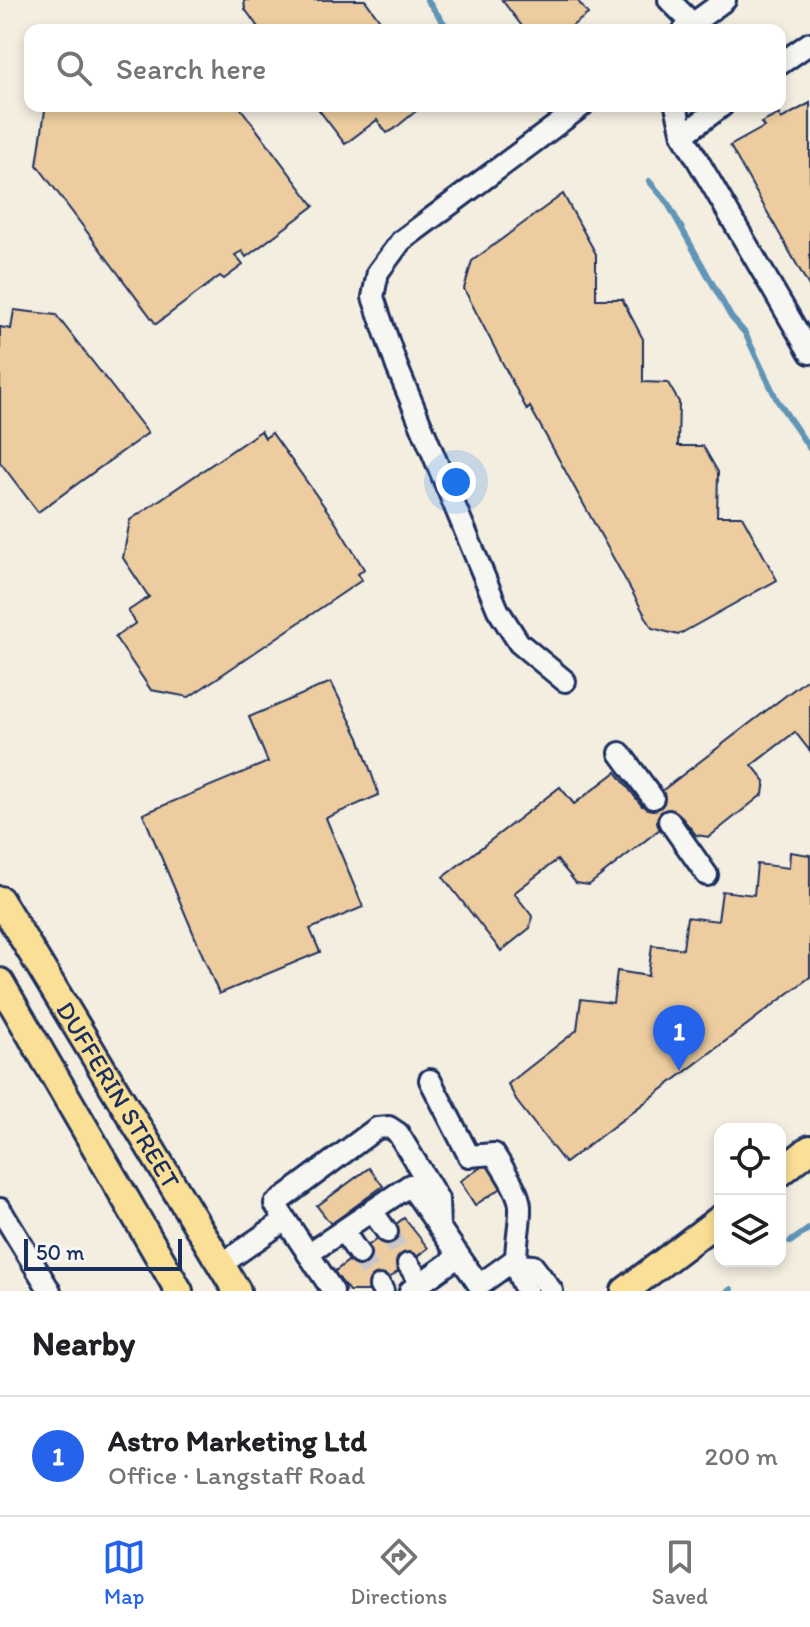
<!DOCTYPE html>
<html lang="en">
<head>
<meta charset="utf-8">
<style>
	body { margin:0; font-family:Itim,sans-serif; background:#f6f6f6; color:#202124 }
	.controls { position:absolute; right:24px; bottom:24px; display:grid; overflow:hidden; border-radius:16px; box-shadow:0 4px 12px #0003 }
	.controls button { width:72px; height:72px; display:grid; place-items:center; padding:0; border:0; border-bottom:2px solid #e0e0e0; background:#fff; color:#202124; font:40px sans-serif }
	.scale { position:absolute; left:24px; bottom:20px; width:158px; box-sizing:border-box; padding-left:8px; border:4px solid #1b2f5e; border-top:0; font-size:22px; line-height:28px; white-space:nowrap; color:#1b2f5e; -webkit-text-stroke:6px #f6f6f2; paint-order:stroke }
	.you { position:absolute; left:456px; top:482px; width:28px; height:28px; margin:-20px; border:6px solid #fff; border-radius:50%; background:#1a73e8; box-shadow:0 0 0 12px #1a73e833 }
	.badge { display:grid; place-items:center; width:52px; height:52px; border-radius:50%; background:#2563eb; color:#fff; font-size:26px; font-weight:700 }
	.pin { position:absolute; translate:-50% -66px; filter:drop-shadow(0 2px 4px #0008) }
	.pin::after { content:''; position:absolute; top:42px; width:28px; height:24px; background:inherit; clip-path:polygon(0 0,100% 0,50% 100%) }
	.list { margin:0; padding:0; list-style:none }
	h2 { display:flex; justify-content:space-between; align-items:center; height:104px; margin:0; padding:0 32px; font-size:34px }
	h2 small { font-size:26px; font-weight:400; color:#757577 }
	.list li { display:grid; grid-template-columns:52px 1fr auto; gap:24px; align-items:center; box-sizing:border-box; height:120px; padding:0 32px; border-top:2px solid #e0e0e0 }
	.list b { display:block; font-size:30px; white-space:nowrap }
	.list p { margin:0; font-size:26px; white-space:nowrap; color:#757577 }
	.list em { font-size:26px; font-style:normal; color:#757577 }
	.icon { flex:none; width:44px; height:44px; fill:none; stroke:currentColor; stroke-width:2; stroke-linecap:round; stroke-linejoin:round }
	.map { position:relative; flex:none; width:810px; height:1291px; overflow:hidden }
	.search { position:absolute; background:#fff; box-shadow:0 4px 12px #0003; left:24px; right:24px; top:24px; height:88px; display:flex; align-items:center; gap:20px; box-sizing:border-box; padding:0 28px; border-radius:16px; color:#757577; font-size:30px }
	.sheet { height:224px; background:#fff }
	nav { display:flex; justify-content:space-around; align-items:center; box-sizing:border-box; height:112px; border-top:2px solid #e0e0e0; background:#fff; font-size:22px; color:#757577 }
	nav a { display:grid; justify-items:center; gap:4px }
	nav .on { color:#2563eb }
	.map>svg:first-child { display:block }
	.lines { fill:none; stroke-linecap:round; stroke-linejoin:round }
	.stream { stroke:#6195b6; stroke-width:6 }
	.building { fill:#edcd9f; stroke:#1b2f5e; stroke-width:2 }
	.minor-tunnel { stroke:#c9c8c7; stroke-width:20; stroke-dasharray:20 10; stroke-linecap:butt }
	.minor-casing { stroke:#1b2f5e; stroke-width:26 }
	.major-casing { stroke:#1b2f5e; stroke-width:32 }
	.minor { stroke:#f6f6f2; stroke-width:20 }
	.major { stroke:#fadf96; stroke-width:26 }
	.labels { text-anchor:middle; stroke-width:6; stroke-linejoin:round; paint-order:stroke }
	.street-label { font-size:26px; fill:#1b2f5e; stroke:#f6f6f2 }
</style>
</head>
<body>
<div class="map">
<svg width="810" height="1291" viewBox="0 0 810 1291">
	<rect width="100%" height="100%" fill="#f4eee1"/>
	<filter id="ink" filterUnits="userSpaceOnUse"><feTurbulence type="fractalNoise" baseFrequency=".0125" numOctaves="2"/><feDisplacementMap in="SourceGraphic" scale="16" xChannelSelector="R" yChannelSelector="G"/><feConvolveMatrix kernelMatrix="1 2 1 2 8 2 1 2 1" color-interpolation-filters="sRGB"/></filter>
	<g filter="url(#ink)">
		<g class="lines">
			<g class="stream">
				<path d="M427,0L449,30"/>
				<path d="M649,181L667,202L731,317L745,333L777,400L810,449"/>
				<path d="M790,1242L810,1228"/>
				<path d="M728,1291L731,1289"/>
			</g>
		</g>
		<g class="building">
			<path d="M244,0H365L387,30H260L245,9Z"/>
			<path d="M502,0H577L588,14L572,26L575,30H525Z"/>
			<path d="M810,103V288L730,146L764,127L761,123L779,114L781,119Z"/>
			<path d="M50,106H239L314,206L246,257L242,251L235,255L243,265L224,279L220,276L156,324L37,165L45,110Z"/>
			<path d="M316,106H420L421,107L393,130L387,133L377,120L345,144Z"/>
			<path d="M563,194L596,254V299H622L643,339V382L668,383L679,402L678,446H703L718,472L717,516H742L777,580L678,635L652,628L530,407L527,410L464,289L472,261Z"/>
			<path d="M14,310L56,315L148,433L38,512L0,462V327L11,329Z"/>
			<path d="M261,431L265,438L272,433L334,520L364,569L358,574L362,580L189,697L151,690L115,637L136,623L128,611L149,597L123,558L130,520Z"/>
			<path d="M810,677V751L795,732L752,765L765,781L763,794L709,837L696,835L679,814L589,885L576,883L557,860L514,893L532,916L530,928L501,951L443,877L560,787L574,804L616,772L642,806Z"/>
			<path d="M331,682L359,738L379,795L326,818L363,907L310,929L320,952L219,994L143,814L268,762L249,717Z"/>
			<path d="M790,852L810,855V977L565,1163L518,1103L508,1084L577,1030L581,999L613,1003L617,971L648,976L652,945L683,949L687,917L718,921L722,891L754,895L757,864L789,868Z"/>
			<path d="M488,1163L503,1187L475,1205L460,1181Z"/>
			<path d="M369,1168L383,1186L331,1224L317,1206Z"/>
			<path d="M404,1218L428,1248L373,1291H349L334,1272Z"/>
		</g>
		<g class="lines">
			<g class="minor-tunnel">
				<path d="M387,1232L408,1264"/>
				<path d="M359,1254L380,1286"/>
			</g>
			<g class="minor-casing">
				<g id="minor">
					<path d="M669,0L693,24"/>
					<path d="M684,30L725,0"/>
					<path d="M780,64L810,43"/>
					<path d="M676,106L683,135L810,353"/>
					<path d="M683,135L722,106"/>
					<path d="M565,681L519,643L498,610L397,367L373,297L378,272L401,241L582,106"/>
					<path d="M620,753L653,798"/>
					<path d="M669,821L707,875"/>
					<path d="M430,1080L469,1156L494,1154C502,1168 519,1190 520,1206C521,1238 507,1263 527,1291"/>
					<path d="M0,1209L50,1291"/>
					<path d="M372,1211L387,1232"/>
					<path d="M343,1231L359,1254"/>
					<path d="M308,1254L410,1185L439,1227"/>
					<path d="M222,1264L285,1220"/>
					<path d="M408,1264L421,1283"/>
					<path d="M518,1265L533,1266L552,1291"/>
					<path d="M380,1286L383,1291"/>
					<path d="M333,1291L275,1204L377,1128L389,1127L398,1133L438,1199L439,1227L479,1285L514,1260"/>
					<path d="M410,1291L459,1256"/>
				</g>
			</g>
			<g class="major-casing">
				<g id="major">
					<path id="s1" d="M0,900L237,1291"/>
					<path d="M0,982L179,1291"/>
					<path d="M780,1173L810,1149"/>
					<path d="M625,1291L720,1219"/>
				</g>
			</g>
			<use href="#minor" class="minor"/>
			<use href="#major" class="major"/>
		</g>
	</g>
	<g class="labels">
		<g class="street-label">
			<text dy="9" stroke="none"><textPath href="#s1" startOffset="228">DUFFERIN STREET</textPath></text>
		</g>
	</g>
</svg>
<div class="controls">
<button><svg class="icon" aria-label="locate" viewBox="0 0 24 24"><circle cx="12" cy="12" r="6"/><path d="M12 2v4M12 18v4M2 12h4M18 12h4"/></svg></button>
<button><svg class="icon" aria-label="layers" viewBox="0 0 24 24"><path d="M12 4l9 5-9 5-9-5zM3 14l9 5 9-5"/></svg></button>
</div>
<div class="scale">50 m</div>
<div class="you"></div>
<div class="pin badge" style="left:679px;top:1071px">1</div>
<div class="search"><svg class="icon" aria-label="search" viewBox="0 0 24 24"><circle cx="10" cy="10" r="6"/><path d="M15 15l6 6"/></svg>Search here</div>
</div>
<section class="sheet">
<h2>Nearby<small></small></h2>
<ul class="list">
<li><span class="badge">1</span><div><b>Astro Marketing Ltd</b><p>Office · Langstaff Road</p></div><em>200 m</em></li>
</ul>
</section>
<nav>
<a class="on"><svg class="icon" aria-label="map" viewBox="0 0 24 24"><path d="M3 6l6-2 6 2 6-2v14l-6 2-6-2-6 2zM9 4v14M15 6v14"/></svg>Map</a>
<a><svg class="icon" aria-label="directions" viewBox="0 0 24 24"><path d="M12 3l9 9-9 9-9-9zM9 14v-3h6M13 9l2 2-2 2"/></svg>Directions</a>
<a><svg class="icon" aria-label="saved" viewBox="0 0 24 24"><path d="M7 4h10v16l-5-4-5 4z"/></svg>Saved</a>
</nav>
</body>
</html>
